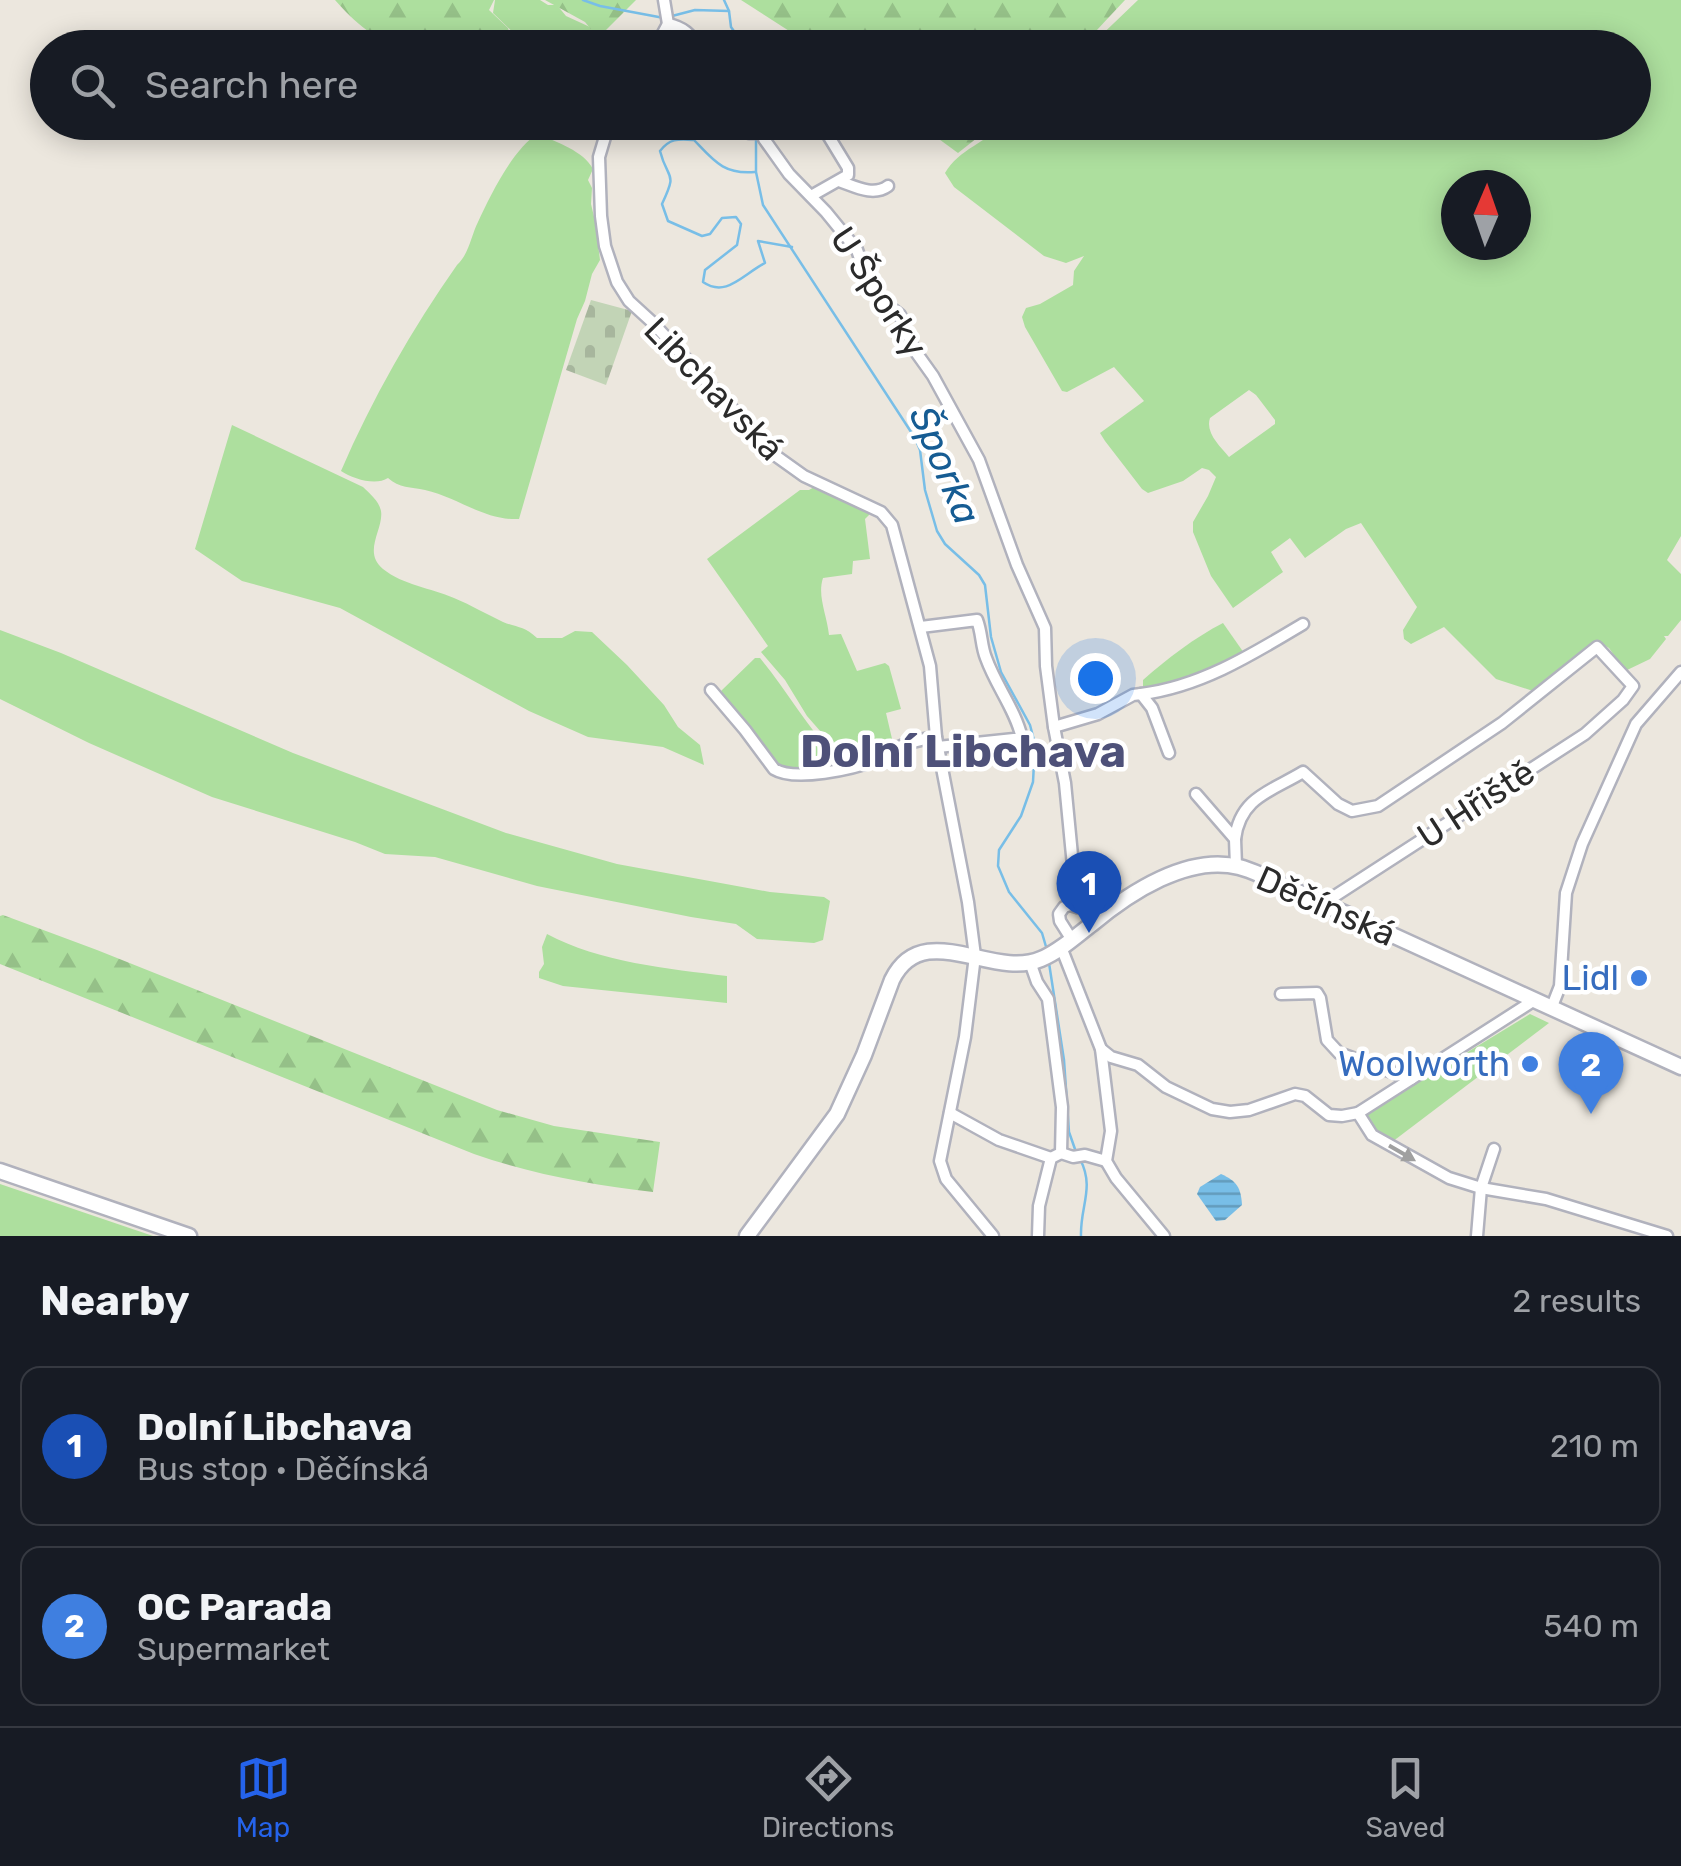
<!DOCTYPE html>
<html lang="en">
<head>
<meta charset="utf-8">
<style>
	body { margin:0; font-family:Rubik,sans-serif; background:#242831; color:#f1f3f6 }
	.compass { position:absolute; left:1441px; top:170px; width:90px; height:90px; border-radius:50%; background:#171b24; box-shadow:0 5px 25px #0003; rotate:2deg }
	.you { position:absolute; left:1095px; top:678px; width:35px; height:35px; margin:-25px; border:8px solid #fff; border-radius:50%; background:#1a73e8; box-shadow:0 0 0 15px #1a73e833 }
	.badge { display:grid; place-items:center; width:65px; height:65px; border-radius:50%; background:#2563eb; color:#fff; font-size:32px; font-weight:700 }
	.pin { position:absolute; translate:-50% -82px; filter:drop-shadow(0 2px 5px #0008) }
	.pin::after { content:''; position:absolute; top:52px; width:35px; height:30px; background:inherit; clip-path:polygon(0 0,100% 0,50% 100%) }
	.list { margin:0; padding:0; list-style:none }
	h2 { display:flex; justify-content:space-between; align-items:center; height:130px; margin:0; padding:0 40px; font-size:42px }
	h2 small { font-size:32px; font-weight:400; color:#9ea1a6 }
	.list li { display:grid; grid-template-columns:65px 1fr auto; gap:30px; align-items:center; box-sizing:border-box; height:160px; margin:0 20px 20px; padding:0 20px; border:2px solid #363941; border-radius:20px }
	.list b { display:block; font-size:38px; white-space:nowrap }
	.list p { margin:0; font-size:32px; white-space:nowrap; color:#9ea1a6 }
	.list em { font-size:32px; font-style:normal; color:#9ea1a6 }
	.icon { flex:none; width:55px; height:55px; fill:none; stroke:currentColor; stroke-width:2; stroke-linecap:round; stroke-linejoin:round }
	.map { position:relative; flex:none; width:1681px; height:1236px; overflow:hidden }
	.search { position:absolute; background:#171b24; box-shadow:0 5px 25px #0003; left:30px; right:30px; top:30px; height:110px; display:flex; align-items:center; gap:25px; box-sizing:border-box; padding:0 35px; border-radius:55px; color:#9ea1a6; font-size:38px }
	.sheet { height:490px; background:#171b24 }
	nav { display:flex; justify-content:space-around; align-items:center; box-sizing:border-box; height:140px; border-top:2px solid #363941; background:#171b24; font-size:28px; color:#9ea1a6 }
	nav a { display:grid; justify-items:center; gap:5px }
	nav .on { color:#2563eb }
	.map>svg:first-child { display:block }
	.grass { fill:#addf9e; fill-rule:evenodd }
	.forest { fill:url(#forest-firs) }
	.cemetery { fill:url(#cemetery-stones) }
	.water { fill:url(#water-rules) }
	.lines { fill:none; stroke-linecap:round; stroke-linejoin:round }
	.stream { stroke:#78bee7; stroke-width:2.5 }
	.street-casing { stroke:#b1b2bd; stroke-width:15 }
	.secondary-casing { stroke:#b1b2bd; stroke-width:19 }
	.street { stroke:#fff; stroke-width:10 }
	.secondary { stroke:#fff; stroke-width:14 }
	.oneway { fill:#a0a0a0 }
	.shop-dot { fill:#3f7fe0; stroke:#fff; stroke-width:4 }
	.labels { text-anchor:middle; stroke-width:9; stroke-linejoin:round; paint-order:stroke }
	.street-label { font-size:35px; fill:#2b2b2b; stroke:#fff }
	.shop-label { font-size:35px; fill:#366cbe; stroke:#fff; text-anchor:end }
	.water-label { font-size:38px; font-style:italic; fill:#165c93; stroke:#fff }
	.district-label { font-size:45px; font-weight:bold; fill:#4e5179; stroke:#fff }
</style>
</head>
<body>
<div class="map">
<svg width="1681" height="1236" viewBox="0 0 1681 1236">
	<defs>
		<pattern id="forest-firs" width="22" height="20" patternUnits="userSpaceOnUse" patternTransform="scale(2.5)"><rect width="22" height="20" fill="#addf9e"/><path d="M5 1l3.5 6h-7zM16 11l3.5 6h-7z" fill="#95c088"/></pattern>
		<pattern id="cemetery-stones" width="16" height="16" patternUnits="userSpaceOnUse" patternTransform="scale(2.5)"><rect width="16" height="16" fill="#c2d4b6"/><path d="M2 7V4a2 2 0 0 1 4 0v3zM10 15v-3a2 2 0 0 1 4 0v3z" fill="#a7b69d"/></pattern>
		<pattern id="water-rules" width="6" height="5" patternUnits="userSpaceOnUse" patternTransform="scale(2.5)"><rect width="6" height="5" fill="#78bee7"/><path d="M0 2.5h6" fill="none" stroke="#639bbb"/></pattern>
	</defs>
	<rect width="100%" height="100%" fill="#ece7de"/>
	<g class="grass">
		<path d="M495,0H540L548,5H557L566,16L590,27L599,44L609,47H528L493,13Z"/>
		<path d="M1138,0H1681V536L1667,560L1681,574V620L1668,636H1664L1666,639L1650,659L1625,671L1609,648L1597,641L1536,692L1496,679L1444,627L1411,644L1404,639L1403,630L1417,607L1361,523L1346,529L1305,558L1290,538L1271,552L1283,572L1233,608L1211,576L1193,532V522L1208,496L1216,477L1209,470L1202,468L1183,481L1148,493L1142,489L1105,441L1100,433L1144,401L1114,367L1067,392L1062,391L1025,327L1022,317L1026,308L1040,304L1073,285L1074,271L1084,256L1066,263L1044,256L954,187L945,173C959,149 987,142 1005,123L1634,122V48L1089,47ZM1456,185H1516V245H1456ZM1249,390L1256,395L1275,420V424L1229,457C1220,446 1205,433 1210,418Z"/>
		<path d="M538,134C556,142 584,151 593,169L588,180L592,188L591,204L595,221L600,260L592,274L585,301L577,319L519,519C485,521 457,497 425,490C411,487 399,488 388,478C376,486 353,479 341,471C372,399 412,329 457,265C469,254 471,236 478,222C490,196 514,147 538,134Z"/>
		<path d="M232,425L363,487C370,494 379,501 381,511C384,529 362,552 383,569C403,585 431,588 454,598C471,605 486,614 503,622C518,628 524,626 537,638H562L575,631L592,632L627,665L664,705L678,727L700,745L704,765L663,747L588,737L529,711L340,608L242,581L195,549Z"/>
		<path d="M814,487L869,511V515L865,519L870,559L853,561L852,574L823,578C817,596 827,615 829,635L841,634L857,671L885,663L889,666L901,709L886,713L893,743L870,757L861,759L853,755L842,756L807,716L785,680L761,652L768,646L707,559L800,490H809Z"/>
		<path d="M1223,623L1244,653C1221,666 1173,686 1148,690L1143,686V680C1168,658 1194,638 1223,623Z"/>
		<path d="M0,630L61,653L293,753L506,833L617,864L770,892L824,897L830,901L823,940L814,943L757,939L736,924L691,917L537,886L435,857L385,854L355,842L212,797L89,743L0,699Z"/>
		<path d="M755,658H760C787,691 806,725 835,757L837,766C823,769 802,773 788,770C771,765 735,711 723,696L721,691Z"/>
		<path d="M547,934C599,962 669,969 727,976V1003L563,986L539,978V972L544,964L542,947Z"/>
		<path d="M1530,1014L1549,1023L1392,1142L1374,1129L1366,1114Z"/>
		<path d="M0,1184L153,1236H0Z"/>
	</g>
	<g class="forest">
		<path d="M335,0H494L489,10L508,28L513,47L405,48C376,41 354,22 335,0Z"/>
		<path d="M545,0H636L598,38L585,22Z"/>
		<path d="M741,0H1125L1081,47H814Z"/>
		<path d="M917,123H996L958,153Z"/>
		<path d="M3,915L97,950L497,1110L554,1126L660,1142L653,1192C592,1185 532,1174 474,1154L0,964V916Z"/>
	</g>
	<path class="cemetery" d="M591,300L632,311L606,385L566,370Z"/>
	<path class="water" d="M1221,1174C1237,1181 1241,1188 1242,1205L1225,1220L1216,1221L1197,1194L1200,1187Z"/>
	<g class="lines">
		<g class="stream">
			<path d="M583,0L600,6L664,18"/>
			<path d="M724,0L729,11L731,27L746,48"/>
			<path d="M672,16L695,10L729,11"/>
			<path d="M756,139V172L763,205L915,438L920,450L925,490L937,531L945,544L979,575L985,585L991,637L1001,672L1030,725L1035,744L1033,782L1021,816L999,850L998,866L1009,892L1042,933L1047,950"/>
			<path d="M755,172C724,175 714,161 694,140C678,139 670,138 660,151C668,182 678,170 662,204L668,221L702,236L710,234L722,218L736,217L741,224L737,245L705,270L703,282C726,298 742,275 765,263L758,241L792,247"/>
			<path d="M1049,963L1064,1060L1069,1132L1076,1152"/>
			<path d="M1080,1159C1095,1188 1080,1206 1081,1236"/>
		</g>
		<g class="street-casing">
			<g id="street">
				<path d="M664,0L668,24"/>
				<path d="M668,24C683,27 691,34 699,48"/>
				<path d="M655,48L668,24"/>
				<path d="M613,122L605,137L599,157L601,216L605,246L617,282L629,301L652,322L776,456L804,476L881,512L892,525L930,666L936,737L968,902L975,956L965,1037L940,1161L946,1179L993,1236"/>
				<path d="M742,122L749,133H763L764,139L789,174L826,212L857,250L867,279L877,297L900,315L913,348L933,376L979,460L1017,565L1045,628L1046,666L1054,727L1065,783L1077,907"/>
				<path d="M839,181C854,186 873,197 888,186"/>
				<path d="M811,196L848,175V168L820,122"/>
				<path d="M921,627L977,620C982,633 981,646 986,658C996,686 1015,709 1022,738L938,747"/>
				<path d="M711,690L745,730L774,769C795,782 853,769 876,760C884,757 890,751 897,748C909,742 923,739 936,737"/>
				<path d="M1141,694C1200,687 1253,654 1303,624"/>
				<path d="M1054,727L1098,714L1133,695L1141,694L1152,708L1169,753"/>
				<path d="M1196,794L1235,839L1236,866"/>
				<path d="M1235,839C1240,797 1272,791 1303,772L1338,804L1352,811L1378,806L1502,723L1597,647L1633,686L1623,700L1585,734L1324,903"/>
				<path d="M1072,940L1060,921L1059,914L1064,907L1070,905L1077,907"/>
				<path d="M1061,947L1101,1049L1111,1131L1106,1161L1116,1178L1164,1236"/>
				<path d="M1030,962L1037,982L1048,999L1062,1107L1061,1153L1051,1158L1039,1206L1038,1236"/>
				<path d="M1281,994L1317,993L1320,998L1327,1040L1339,1053L1411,1079"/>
				<path d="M1551,1009L1560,986L1566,893L1582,844L1636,724L1681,672"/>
				<path d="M1101,1049L1111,1057L1138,1065L1166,1087L1212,1109L1230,1112L1249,1110L1295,1094L1305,1096L1329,1115L1342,1116L1358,1113L1372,1135L1449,1178L1481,1188L1546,1199L1667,1236"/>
				<path d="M950,1113L999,1140L1051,1158"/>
				<path d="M1358,1113L1533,1001"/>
				<path d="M1061,1153L1073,1157L1085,1155L1106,1161"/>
				<path d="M1477,1236L1481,1188L1494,1149"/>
			</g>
		</g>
		<g class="secondary-casing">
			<g id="secondary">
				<path d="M0,1171L189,1236"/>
				<path d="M747,1236L837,1114L864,1055L892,980C923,917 992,980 1041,959C1060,951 1076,936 1092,924C1129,893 1188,854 1239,867C1247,869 1254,872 1261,875L1681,1067"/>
			</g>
		</g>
		<use href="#street" class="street"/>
		<use href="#secondary" class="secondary"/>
	</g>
	<defs><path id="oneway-solid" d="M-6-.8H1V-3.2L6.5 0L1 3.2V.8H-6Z" transform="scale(2.5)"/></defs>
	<use class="oneway" href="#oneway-solid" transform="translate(1402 1153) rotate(30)"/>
	<g class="shop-dot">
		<circle cx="1639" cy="978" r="10"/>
		<circle cx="1530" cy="1064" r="10"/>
	</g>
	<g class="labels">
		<g class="street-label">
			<text transform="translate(879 292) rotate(57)" y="12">U Šporky</text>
			<text transform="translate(714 389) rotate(46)" y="12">Libchavská</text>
			<text transform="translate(1476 804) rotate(-33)" y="12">U Hřiště</text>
			<text transform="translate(1326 906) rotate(24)" y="12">Děčínská</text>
		</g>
		<g class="shop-label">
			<text x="1619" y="990">Lidl</text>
			<text x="1510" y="1076">Woolworth</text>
		</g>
		<g class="water-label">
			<text transform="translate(945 465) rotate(67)" y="13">Šporka</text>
		</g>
		<g class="district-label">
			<text x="963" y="767">Dolní Libchava</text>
		</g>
	</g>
</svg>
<svg class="compass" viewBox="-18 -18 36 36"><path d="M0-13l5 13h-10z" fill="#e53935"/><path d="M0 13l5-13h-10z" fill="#9ea1a6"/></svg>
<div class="you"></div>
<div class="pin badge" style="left:1089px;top:933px;background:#1a4fb4">1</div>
<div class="pin badge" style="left:1591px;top:1114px;background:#3f7fe0">2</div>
<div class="search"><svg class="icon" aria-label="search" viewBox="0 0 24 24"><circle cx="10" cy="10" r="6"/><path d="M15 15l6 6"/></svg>Search here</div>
</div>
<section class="sheet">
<h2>Nearby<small>2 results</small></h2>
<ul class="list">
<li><span class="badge" style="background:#1a4fb4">1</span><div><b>Dolní Libchava</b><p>Bus stop · Děčínská</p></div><em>210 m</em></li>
<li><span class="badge" style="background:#3f7fe0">2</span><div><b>OC Parada</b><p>Supermarket</p></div><em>540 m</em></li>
</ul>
</section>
<nav>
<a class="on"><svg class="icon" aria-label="map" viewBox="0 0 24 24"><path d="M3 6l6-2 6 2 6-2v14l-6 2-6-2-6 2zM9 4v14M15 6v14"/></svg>Map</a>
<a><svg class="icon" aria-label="directions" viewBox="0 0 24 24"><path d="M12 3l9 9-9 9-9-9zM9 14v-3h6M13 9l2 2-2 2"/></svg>Directions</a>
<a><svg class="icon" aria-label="saved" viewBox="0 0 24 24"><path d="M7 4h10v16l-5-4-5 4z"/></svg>Saved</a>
</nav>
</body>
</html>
